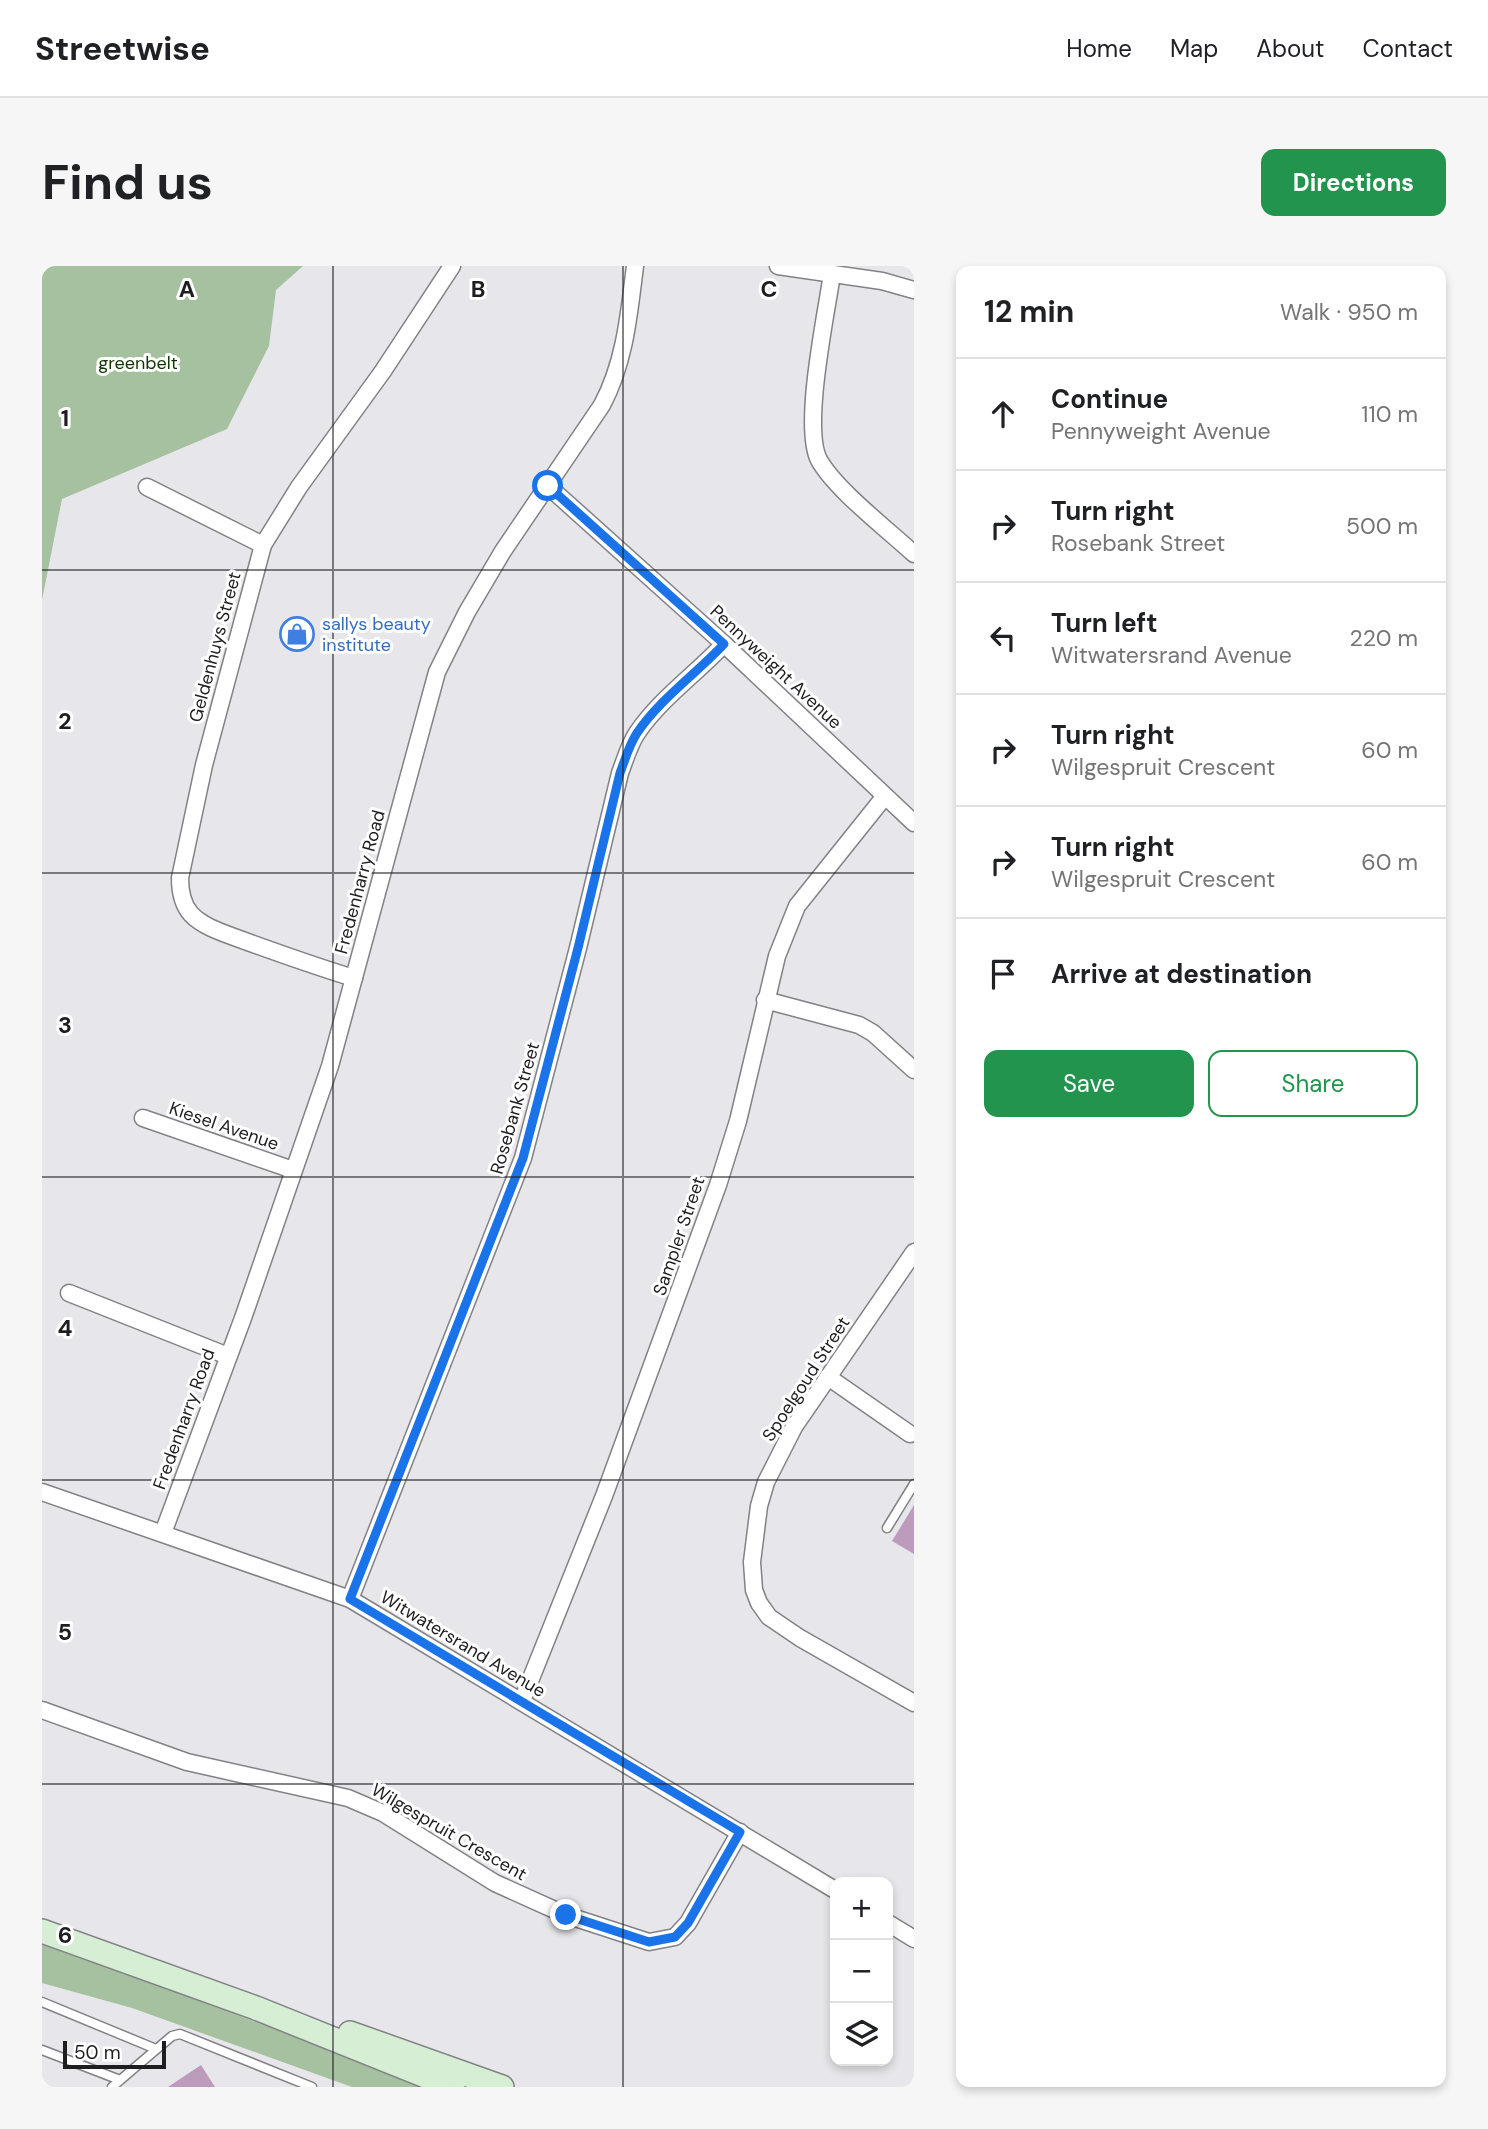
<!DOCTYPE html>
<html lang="en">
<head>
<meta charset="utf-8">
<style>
	body { margin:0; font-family:"DM Sans",sans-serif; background:#f6f6f6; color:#202124 }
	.controls { position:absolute; right:21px; bottom:21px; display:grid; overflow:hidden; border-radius:14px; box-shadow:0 4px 10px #0003 }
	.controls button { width:63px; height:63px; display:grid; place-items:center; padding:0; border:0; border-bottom:2px solid #e0e0e0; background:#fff; color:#202124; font:35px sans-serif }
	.scale { position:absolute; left:21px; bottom:18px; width:103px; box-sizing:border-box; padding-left:7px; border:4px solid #1e1e20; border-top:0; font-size:19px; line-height:24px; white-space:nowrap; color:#1e1e20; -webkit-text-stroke:5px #fff; paint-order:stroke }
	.stop { position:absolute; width:21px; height:21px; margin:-16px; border:5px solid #1a73e8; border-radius:50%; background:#fff }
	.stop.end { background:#1a73e8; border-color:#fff; box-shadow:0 2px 7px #0008 }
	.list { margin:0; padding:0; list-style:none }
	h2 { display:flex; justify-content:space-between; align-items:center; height:91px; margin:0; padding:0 28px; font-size:30px }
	h2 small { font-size:23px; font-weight:400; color:#757577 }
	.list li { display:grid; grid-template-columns:46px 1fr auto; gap:21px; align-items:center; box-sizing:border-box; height:112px; padding:0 28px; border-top:2px solid #e0e0e0 }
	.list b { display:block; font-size:26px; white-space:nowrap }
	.list p { margin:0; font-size:23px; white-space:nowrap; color:#757577 }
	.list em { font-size:23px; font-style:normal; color:#757577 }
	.actions { display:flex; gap:14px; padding:21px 28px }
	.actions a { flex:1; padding:16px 0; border:2px solid #22944e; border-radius:14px; text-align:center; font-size:24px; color:#22944e }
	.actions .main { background:#22944e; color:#fff }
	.icon { flex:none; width:38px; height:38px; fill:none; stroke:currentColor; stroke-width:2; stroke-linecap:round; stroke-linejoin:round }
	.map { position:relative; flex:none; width:872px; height:1821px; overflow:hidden; border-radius:14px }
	header { display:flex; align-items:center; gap:42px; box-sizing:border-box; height:98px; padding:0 35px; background:#fff; border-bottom:2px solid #e0e0e0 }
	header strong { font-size:33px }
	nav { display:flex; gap:38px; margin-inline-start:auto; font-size:24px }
	.intro { display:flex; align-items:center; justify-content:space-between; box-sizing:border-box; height:168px; padding:0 42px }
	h1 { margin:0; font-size:49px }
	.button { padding:18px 32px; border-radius:14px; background:#22944e; color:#fff; font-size:24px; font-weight:700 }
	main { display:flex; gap:42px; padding:0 42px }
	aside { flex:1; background:#fff; border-radius:14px; box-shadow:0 4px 10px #0003 }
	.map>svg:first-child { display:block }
	.green { fill:#a6c19f }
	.building { fill:#bc9bbc }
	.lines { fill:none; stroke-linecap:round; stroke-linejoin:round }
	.service-casing { stroke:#828286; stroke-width:11 }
	.minor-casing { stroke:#828286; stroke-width:19 }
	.secondary-casing { stroke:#828286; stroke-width:26 }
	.service { stroke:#fff; stroke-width:8 }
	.minor { stroke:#fff; stroke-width:16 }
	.secondary { stroke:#d5eed4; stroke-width:23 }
	.route { stroke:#1a73e8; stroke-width:9 }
	.grid { fill:none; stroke:#1e1e20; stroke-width:2; stroke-opacity:0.55 }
	.labels { text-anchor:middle; stroke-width:6; stroke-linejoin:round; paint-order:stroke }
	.park-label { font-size:18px; fill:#0f3602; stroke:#fff }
	.shop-label { font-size:18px; fill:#366cbe; stroke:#fff; text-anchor:start }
	.street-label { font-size:18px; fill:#1e1e20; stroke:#fff }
	.grid-label { font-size:23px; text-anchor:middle; font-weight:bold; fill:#1e1e20; stroke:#fff; stroke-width:6; stroke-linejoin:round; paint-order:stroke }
</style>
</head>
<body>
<header>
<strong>Streetwise</strong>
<nav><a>Home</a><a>Map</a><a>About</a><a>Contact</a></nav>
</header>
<div class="intro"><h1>Find us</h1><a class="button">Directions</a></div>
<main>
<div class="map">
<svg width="872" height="1821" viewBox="0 0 872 1821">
	<rect width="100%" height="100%" fill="#e7e7eb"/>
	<g class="green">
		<path d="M0,0H261L234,24L227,80L185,163L20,233L0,334Z"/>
		<path d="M0,1676L387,1821H310L90,1742L0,1717Z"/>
	</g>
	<g class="building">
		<path d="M872,1239V1288L850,1275Z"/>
		<path d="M159,1799L173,1821H126Z"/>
	</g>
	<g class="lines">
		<g class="service-casing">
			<g id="service">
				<path d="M845,1262L872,1218"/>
				<path d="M0,1736L114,1783"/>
				<path d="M0,1784L78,1814"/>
				<path d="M70,1821L130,1770L138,1768L270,1821"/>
			</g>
		</g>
		<g class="minor-casing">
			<g id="minor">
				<path d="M736,0L840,15L872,24"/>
				<path d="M790,8C784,49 760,161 777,194C794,224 845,263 872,288"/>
				<path d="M506,220L682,378L872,557"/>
				<path d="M105,221L221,279"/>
				<path d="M312,712C275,701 239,688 203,675C185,668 162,662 149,648C140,638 138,626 138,612L162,499L221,279L257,221L341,105L410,0"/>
				<path d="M723,734L817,759L831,767L872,804"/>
				<path d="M101,852L251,904"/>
				<path d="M872,986L752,1161L724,1216L717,1240L710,1296L712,1324L717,1337L727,1351L758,1372L872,1437"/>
				<path d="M27,1027L186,1090"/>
				<path d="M786,1111L868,1168"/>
				<path d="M0,1226L308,1333L793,1624"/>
				<path d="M121,1267L201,1052L288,800L395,406L425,346L461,285L560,139C583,96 587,48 593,0"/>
				<path d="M308,1333L481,892L536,682L578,507C583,494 587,479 595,467C618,433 654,408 682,378"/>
				<path d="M480,1435L562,1230L676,919L696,855L735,690L755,640L843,530"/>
				<path d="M0,1444L145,1496L306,1532L341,1547L453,1617L524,1649L607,1676L633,1671L646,1657L698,1566"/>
				<path d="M846,1657L872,1673"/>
			</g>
		</g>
		<g class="secondary-casing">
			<g id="secondary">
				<path d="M0,1665L214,1742L411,1821"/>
				<path d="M308,1767L460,1821"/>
			</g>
		</g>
		<use href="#service" class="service"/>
		<use href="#minor" class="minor"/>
		<use href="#secondary" class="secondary"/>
	</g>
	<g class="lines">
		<path class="route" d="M506,220L682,378C654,408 618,433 595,467C587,479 583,494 578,507L536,682L481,892L308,1333L698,1566L646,1657L633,1671L607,1676L524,1649"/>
	</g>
	<path class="grid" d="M291,0V1821M581,0V1821M0,304H872M0,607H872M0,911H872M0,1214H872M0,1518H872"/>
	<defs>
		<g id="shop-ring" transform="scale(1.75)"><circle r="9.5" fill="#fff" stroke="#3f7fe0" stroke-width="1.5"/><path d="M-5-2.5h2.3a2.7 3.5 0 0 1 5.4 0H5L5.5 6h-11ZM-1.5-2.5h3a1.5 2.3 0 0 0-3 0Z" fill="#3f7fe0"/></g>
	</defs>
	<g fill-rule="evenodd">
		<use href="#shop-ring" x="255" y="368"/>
	</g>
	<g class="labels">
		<g class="park-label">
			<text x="96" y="103">greenbelt</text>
		</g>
		<g class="shop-label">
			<text x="280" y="364">sallys beauty<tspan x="280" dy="21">institute</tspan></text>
		</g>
		<g class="street-label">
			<text transform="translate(173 381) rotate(-75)" y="6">Geldenhuys Street</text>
			<text transform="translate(734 401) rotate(43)" y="6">Pennyweight Avenue</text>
			<text transform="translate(318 616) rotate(-75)" y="6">Fredenharry Road</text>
			<text transform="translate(473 842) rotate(-74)" y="6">Rosebank Street</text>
			<text transform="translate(182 860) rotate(19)" y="6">Kiesel Avenue</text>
			<text transform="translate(637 970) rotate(-71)" y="6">Sampler Street</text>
			<text transform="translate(764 1113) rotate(-57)" y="6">Spoelgoud Street</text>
			<text transform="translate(142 1153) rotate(-70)" y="6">Fredenharry Road</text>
			<text transform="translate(421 1378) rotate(31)" y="6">Witwatersrand Avenue</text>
			<text transform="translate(407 1566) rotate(30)" y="6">Wilgespruit Crescent</text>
		</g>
	</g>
	<g class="grid-label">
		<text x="145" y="31">A</text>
		<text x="436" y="31">B</text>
		<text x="727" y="31">C</text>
		<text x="23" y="160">1</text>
		<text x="23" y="463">2</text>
		<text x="23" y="767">3</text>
		<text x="23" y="1070">4</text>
		<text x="23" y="1374">5</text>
		<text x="23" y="1677">6</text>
	</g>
</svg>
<div class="controls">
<button>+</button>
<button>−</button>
<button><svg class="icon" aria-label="layers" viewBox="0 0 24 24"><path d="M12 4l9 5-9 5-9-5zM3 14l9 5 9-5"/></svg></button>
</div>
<div class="scale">50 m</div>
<div class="stop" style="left:506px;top:220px"></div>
<div class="stop end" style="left:524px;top:1649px"></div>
</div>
<aside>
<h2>12 min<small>Walk · 950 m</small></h2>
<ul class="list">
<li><svg class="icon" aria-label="ahead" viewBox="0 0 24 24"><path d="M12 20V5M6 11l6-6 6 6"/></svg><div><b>Continue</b><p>Pennyweight Avenue</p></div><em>110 m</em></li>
<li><svg class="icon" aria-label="right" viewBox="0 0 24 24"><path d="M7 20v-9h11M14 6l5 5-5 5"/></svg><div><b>Turn right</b><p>Rosebank Street</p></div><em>500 m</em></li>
<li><svg class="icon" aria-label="left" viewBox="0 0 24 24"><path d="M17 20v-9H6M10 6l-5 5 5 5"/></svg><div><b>Turn left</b><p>Witwatersrand Avenue</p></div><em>220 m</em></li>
<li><svg class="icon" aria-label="right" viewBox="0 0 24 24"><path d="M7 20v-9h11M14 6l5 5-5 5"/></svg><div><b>Turn right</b><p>Wilgespruit Crescent</p></div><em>60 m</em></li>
<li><svg class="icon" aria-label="right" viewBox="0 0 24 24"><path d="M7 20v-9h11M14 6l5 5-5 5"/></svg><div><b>Turn right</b><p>Wilgespruit Crescent</p></div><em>60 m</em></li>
<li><svg class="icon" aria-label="arrive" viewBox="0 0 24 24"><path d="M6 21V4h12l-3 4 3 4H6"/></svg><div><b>Arrive at destination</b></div></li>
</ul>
<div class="actions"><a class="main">Save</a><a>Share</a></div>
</aside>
</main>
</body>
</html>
